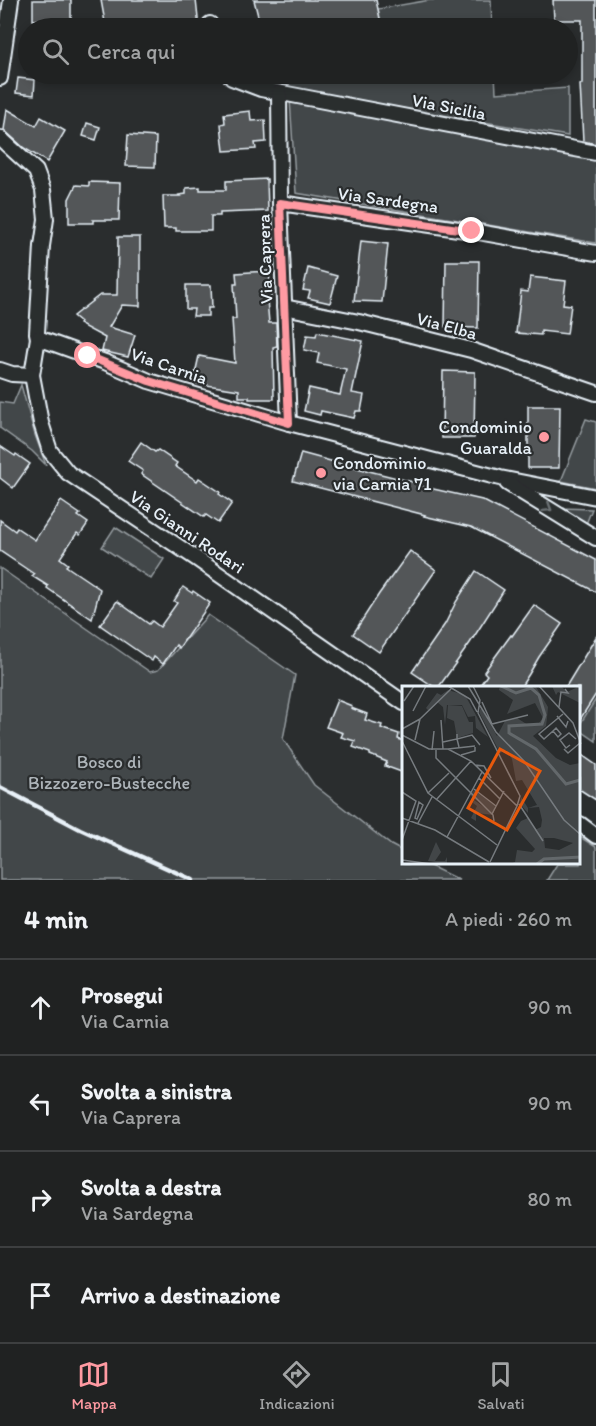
<!DOCTYPE html>
<html lang="it">
<head>
<meta charset="utf-8">
<style>
	body { margin:0; font-family:Itim,sans-serif; background:#282a2a; color:#f1f3f6 }
	.stop { position:absolute; width:18px; height:18px; margin:-14px; border:4px solid #ff9aa2; border-radius:50%; background:#fff }
	.stop.end { background:#ff9aa2; border-color:#fff; box-shadow:0 2px 6px #0008 }
	.list { margin:0; padding:0; list-style:none }
	h2 { display:flex; justify-content:space-between; align-items:center; height:78px; margin:0; padding:0 24px; font-size:26px }
	h2 small { font-size:20px; font-weight:400; color:#a2a4a5 }
	.list li { display:grid; grid-template-columns:39px 1fr auto; gap:18px; align-items:center; box-sizing:border-box; height:96px; padding:0 24px; border-top:2px solid #3d3f40 }
	.list b { display:block; font-size:22px; white-space:nowrap }
	.list p { margin:0; font-size:20px; white-space:nowrap; color:#a2a4a5 }
	.list em { font-size:20px; font-style:normal; color:#a2a4a5 }
	.icon { flex:none; width:33px; height:33px; fill:none; stroke:currentColor; stroke-width:2; stroke-linecap:round; stroke-linejoin:round }
	.map { position:relative; flex:none; width:596px; height:880px; overflow:hidden }
	.search { position:absolute; background:#202222; box-shadow:0 3px 9px #0003; left:18px; right:18px; top:18px; height:66px; display:flex; align-items:center; gap:15px; box-sizing:border-box; padding:0 21px; border-radius:33px; color:#a2a4a5; font-size:22px }
	.sheet { height:462px; background:#202222 }
	nav { display:flex; justify-content:space-around; align-items:center; box-sizing:border-box; height:84px; border-top:2px solid #3d3f40; background:#202222; font-size:16px; color:#a2a4a5 }
	nav a { display:grid; justify-items:center; gap:3px }
	nav .on { color:#ff9aa2 }
	.map>svg:first-child { display:block }
	.green { fill:#424648; stroke:#959ca0; stroke-width:1.5 }
	.building { fill:#535759; stroke:#e8f1f8; stroke-width:1.5 }
	.lines { fill:none; stroke-linecap:round; stroke-linejoin:round }
	.minor-casing { stroke:#e8f1f8; stroke-width:18 }
	.minor { stroke:#2a2d2e; stroke-width:14 }
	.rail { stroke:#e8f1f8; stroke-width:4.5 }
	.oneway { stroke:#6c7275 }
	.route { stroke:#ff9aa2; stroke-width:8 }
	.poi-dot { fill:#ff9aa2; stroke:#2a2d2e; stroke-width:2 }
	.labels { text-anchor:middle; stroke-width:4.5; stroke-linejoin:round; paint-order:stroke }
	.street-label { font-size:18px; fill:#e8f1f8; stroke:#2a2d2e }
	.poi-label { font-size:18px; fill:#e8f1f8; stroke:#2a2d2e; text-anchor:end }
	.park-label { font-size:18px; fill:#aeb5ba; stroke:#2a2d2e }
	.inset-river { fill:none; stroke:#63686b; stroke-width:3 }
	.inset-road { fill:none; stroke:#767b7f; stroke-width:1.5 }
	.view { fill:#e8590c; fill-opacity:0.15; stroke:#e8590c; stroke-width:3 }
	.inset-edge { fill:none; stroke:#e8f1f8; stroke-width:3 }
</style>
</head>
<body>
<div class="map">
<svg width="596" height="880" viewBox="0 0 596 880">
	<rect width="100%" height="100%" fill="#2a2d2e"/>
	<filter id="ink" filterUnits="userSpaceOnUse"><feTurbulence type="fractalNoise" baseFrequency=".0167" numOctaves="2"/><feDisplacementMap in="SourceGraphic" scale="12" xChannelSelector="R" yChannelSelector="G"/><feConvolveMatrix kernelMatrix="1 2 1 2 8 2 1 2 1" color-interpolation-filters="sRGB"/></filter>
	<g filter="url(#ink)">
		<g class="green">
			<path d="M430,0H491L492,28H382L378,9Z"/>
			<path d="M312,74H495L496,93L568,88V136L263,85Z"/>
			<path d="M290,99L596,159V243L296,193Z"/>
			<path d="M21,385L35,435L46,465L32,451L0,428V402L13,404Z"/>
			<path d="M586,419L596,422V488L561,481Z"/>
			<path d="M560,508L592,509L586,524Z"/>
			<path d="M115,527L164,559L151,579L102,547Z"/>
			<path d="M0,568L150,672L158,670L208,615L295,675L283,739L314,785L391,845L404,852V864H426L459,880H0Z"/>
			<path d="M596,699V741L580,730V724Z"/>
			<path d="M580,837L596,847V880H547L557,864H580Z"/>
		</g>
		<g class="building">
			<path d="M33,0H71V19L33,20Z"/>
			<path d="M101,0H196L199,28H106Z"/>
			<path d="M254,0H376L382,28H261Z"/>
			<path d="M553,0H596V144L583,141L580,84H582V20H554Z"/>
			<path d="M18,78L35,80L34,95L16,93Z"/>
			<path d="M7,109L36,126L41,117L65,131L47,162L24,148L4,130Z"/>
			<path d="M250,111L251,121L265,120L266,142L255,143L256,149L224,151L221,124L225,123L224,114Z"/>
			<path d="M87,123L100,127L96,140L83,136Z"/>
			<path d="M128,135L156,137L155,167L126,166Z"/>
			<path d="M267,179L268,211L220,213V216H211V231H176V228H164L163,196H180L179,195L186,194V188L200,187V190H226V181Z"/>
			<path d="M89,182L120,183L119,220H93V223H69V199L76,185L89,186Z"/>
			<path d="M118,237H140V306L122,305L109,327L135,335L128,357L102,351L105,338L79,324L80,322L73,316L100,295H117Z"/>
			<path d="M361,241L388,244L382,302L354,301Z"/>
			<path d="M446,261H479L478,328L445,327Z"/>
			<path d="M308,268L337,276L330,303L308,298L310,291L303,290Z"/>
			<path d="M269,271L271,299H267L269,323H276L277,346L273,347L274,399H249V397H239V390L193,383L199,356L235,363L232,319H236L234,284H237L236,273Z"/>
			<path d="M530,277L566,281L563,304L571,305L567,334L541,331V335L516,333L521,291L528,292Z"/>
			<path d="M186,285H211L212,308H208V316H193L194,309H186Z"/>
			<path d="M317,332L363,341L352,393L364,395L361,411H356L354,418L321,411L320,415L304,411L309,388L340,395L346,369L317,363L319,353L304,350L307,335L316,336Z"/>
			<path d="M443,371L475,372L474,438H442Z"/>
			<path d="M528,406H560L559,468H528Z"/>
			<path d="M141,442L155,452L158,450L177,463L175,466L197,481L199,478L220,492L219,494L232,503L218,523L206,515L204,517L141,474L143,471L128,461Z"/>
			<path d="M0,446L15,456L16,454L30,464L13,488L0,478Z"/>
			<path d="M301,453L349,466L421,484L420,486L482,500L596,560V592L471,527L424,516L425,515L293,481Z"/>
			<path d="M61,501L80,514L78,516L88,523L80,535L77,533L60,558L68,564L66,566L100,589L92,619L47,588L48,586L32,576L34,574L0,551V520L15,531L17,528L35,540Z"/>
			<path d="M410,551L436,570L379,652L353,634L379,594Z"/>
			<path d="M476,571L504,590L470,643L438,688H436L412,672L445,624L456,602Z"/>
			<path d="M183,587L192,593L193,591L210,603L179,648L176,645L163,664L154,657L152,661L100,625L117,601L149,624L152,621L160,627L177,603L174,601Z"/>
			<path d="M534,605L562,624L539,657L529,674L520,688H478L487,675L484,672L511,635L512,636Z"/>
			<path d="M596,637V694L579,721V688H565Z"/>
			<path d="M337,700L352,706L351,708L367,714L365,720L382,725L381,728L399,734L398,739L404,741V773L385,766L387,762L370,755V753L353,747L355,741L341,737L343,733L326,727Z"/>
			<path d="M579,753L596,765V800L579,789Z"/>
		</g>
		<g class="lines">
			<g class="minor-casing">
				<g id="minor">
					<path d="M210,24L212,28"/>
					<path d="M229,74L232,78L261,89L596,153"/>
					<path d="M0,78L11,0"/>
					<path d="M279,93L280,203L289,423"/>
					<path d="M0,138L36,171L43,190L46,219L42,246L37,333L38,338L105,362L149,381L289,423L500,478L596,497"/>
					<path d="M280,203L472,231L596,253"/>
					<path d="M284,307L359,322L471,350L596,393"/>
					<path d="M38,338L32,375L41,423L50,451L68,473L197,559L404,703"/>
					<path d="M0,370L12,374L32,375"/>
					<path d="M507,483L596,538"/>
					<path d="M580,824L596,836"/>
				</g>
			</g>
			<use href="#minor" class="minor"/>
			<path class="rail" d="M0,787L80,829L193,880"/>
		</g>
		<defs><path id="oneway-chevron" d="M-2-3.5L2.5 0L-2 3.5" fill="none" stroke-width="1.6" stroke-linecap="round" stroke-linejoin="round" transform="scale(1.5)"/></defs>
		<use class="oneway" href="#oneway-chevron" transform="translate(548 508) rotate(32)"/>
	</g>
	<g class="lines" filter="url(#ink)">
		<path class="route" d="M88,356L149,381L289,423L280,203L472,231"/>
	</g>
	<g class="poi-dot">
		<circle cx="544" cy="437" r="6"/>
		<circle cx="321" cy="473" r="6"/>
	</g>
	<g class="labels">
		<g class="street-label">
			<text transform="translate(449 107) rotate(11)" y="6">Via Sicilia</text>
			<text transform="translate(388 200) rotate(8)" y="6">Via Sardegna</text>
			<text transform="translate(265 259) rotate(-92)" y="6">Via Caprera</text>
			<text transform="translate(447 326) rotate(15)" y="6">Via Elba</text>
			<text transform="translate(169 366) rotate(19)" y="6">Via Carnia</text>
			<text transform="translate(187 532) rotate(34)" y="6">Via Gianni Rodari</text>
		</g>
		<g class="poi-label">
			<text x="532" y="433">Condominio<tspan x="532" dy="21">Guaralda</tspan></text>
			<text x="333" y="469" text-anchor="start">Condominio<tspan x="333" dy="21">via Carnia 71</tspan></text>
		</g>
		<g class="park-label">
			<text x="109" y="768">Bosco di<tspan x="109" dy="21">Bizzozero-Bustecche</tspan></text>
		</g>
	</g>
	<g transform="translate(402 686)">
		<rect width="178" height="178" fill="#2a2d2e"/>
		<path d="M98,0L134,1L146,21L145,32L144,40L131,50L154,72L168,79L178,77V178H108L113,176L115,164L130,166L133,163L114,142L119,135L126,132L133,144L139,141L140,134L137,121L126,122V127L118,118L119,111L126,122L135,119L120,94L114,95L110,73L104,64L98,67L77,26L79,22L95,50L103,35L115,32L126,39L136,38L141,32L133,17L105,28L111,14L97,4ZM142,152H152L171,157L157,164L143,162ZM150,0L160,1L165,6L178,0V17L156,6L154,9ZM46,4L63,9L86,51L74,42L73,30L66,31L60,19H45L43,39L41,21L35,16L27,25L24,22L35,7L39,9ZM46,19L60,20L67,36H71V47L55,52L52,35L45,32ZM72,104L93,120L91,129L74,127V135L69,132L75,120L71,117L72,114L85,123L68,109ZM34,156L39,166L33,175H43L45,171V178L26,175Z" fill="#424648" fill-rule="evenodd"/>
		<path class="inset-river" d="M99,0L114,7L129,2L137,9L143,29L140,38L107,40V47L134,63L164,98L178,94L179,105M135,178L142,173L179,171"/>
		<path class="inset-road" d="M46,0L68,13L75,26M66,0L94,46L122,75L162,134L179,149M71,0L78,14L76,27L118,110L115,120M137,0L171,37L179,58M2,15L12,0M80,16L90,38L126,29M157,21L159,6L166,7L163,3M11,25L24,0M155,30L164,41L166,35M18,33L49,3M39,34L41,63M154,42L159,48L156,51L151,45ZM0,43L18,33M151,45L142,53L137,48L161,28M0,49L27,63H46L69,75L115,120L88,176M13,54L18,33M0,55L26,107L95,159M41,56L55,53V48M168,59L164,62L158,54L167,47L174,53M57,61L55,53L70,49L78,59M46,63L73,60M162,63L166,67L178,57M30,64L32,45M34,64V72L91,129L92,135M59,69L73,65V61M73,79L82,80L89,92M77,92L98,113M72,103L94,120M0,106L14,115L0,154M26,107L47,87M34,114L69,75M17,116L21,119L15,133L13,132ZM117,118L141,155M90,128L102,105M0,132L33,144L87,176M16,137L30,111M45,151L80,86M0,174L29,178"/>
		<path class="view" d="M98,63L138,85L105,144L66,122Z"/>
		<rect width="178" height="178" class="inset-edge"/>
	</g>
</svg>
<div class="stop" style="left:88px;top:356px"></div>
<div class="stop end" style="left:472px;top:231px"></div>
<div class="search"><svg class="icon" aria-label="search" viewBox="0 0 24 24"><circle cx="10" cy="10" r="6"/><path d="M15 15l6 6"/></svg>Cerca qui</div>
</div>
<section class="sheet">
<h2>4 min<small>A piedi · 260 m</small></h2>
<ul class="list">
<li><svg class="icon" aria-label="ahead" viewBox="0 0 24 24"><path d="M12 20V5M6 11l6-6 6 6"/></svg><div><b>Prosegui</b><p>Via Carnia</p></div><em>90 m</em></li>
<li><svg class="icon" aria-label="left" viewBox="0 0 24 24"><path d="M17 20v-9H6M10 6l-5 5 5 5"/></svg><div><b>Svolta a sinistra</b><p>Via Caprera</p></div><em>90 m</em></li>
<li><svg class="icon" aria-label="right" viewBox="0 0 24 24"><path d="M7 20v-9h11M14 6l5 5-5 5"/></svg><div><b>Svolta a destra</b><p>Via Sardegna</p></div><em>80 m</em></li>
<li><svg class="icon" aria-label="arrive" viewBox="0 0 24 24"><path d="M6 21V4h12l-3 4 3 4H6"/></svg><div><b>Arrivo a destinazione</b></div></li>
</ul>
</section>
<nav>
<a class="on"><svg class="icon" aria-label="map" viewBox="0 0 24 24"><path d="M3 6l6-2 6 2 6-2v14l-6 2-6-2-6 2zM9 4v14M15 6v14"/></svg>Mappa</a>
<a><svg class="icon" aria-label="directions" viewBox="0 0 24 24"><path d="M12 3l9 9-9 9-9-9zM9 14v-3h6M13 9l2 2-2 2"/></svg>Indicazioni</a>
<a><svg class="icon" aria-label="saved" viewBox="0 0 24 24"><path d="M7 4h10v16l-5-4-5 4z"/></svg>Salvati</a>
</nav>
</body>
</html>
